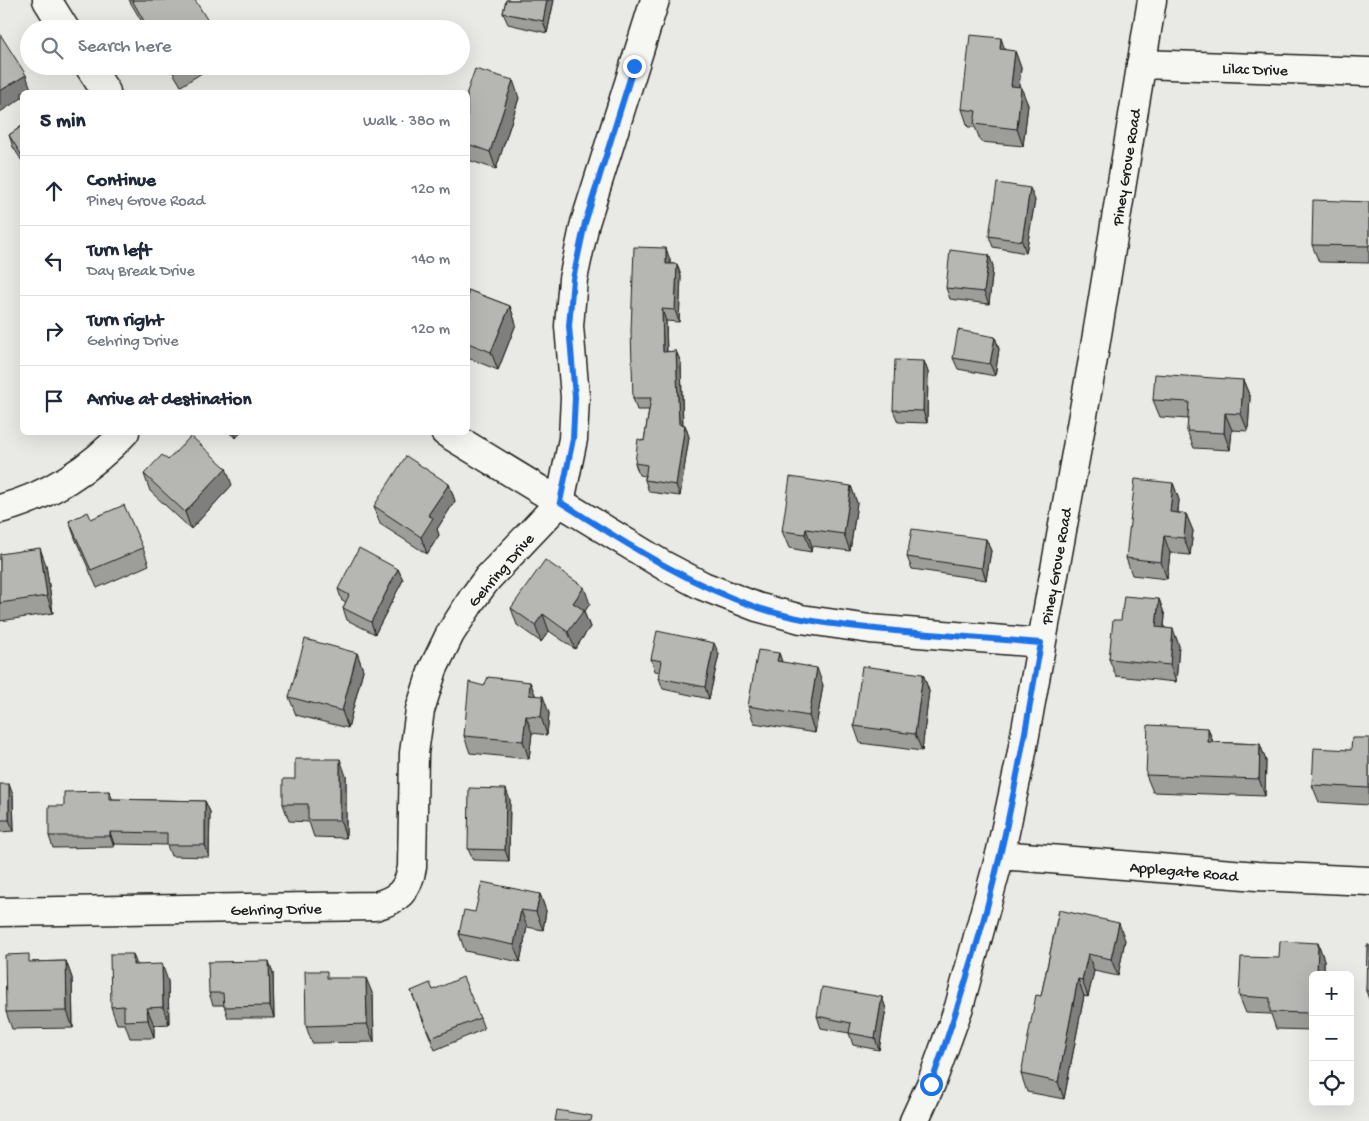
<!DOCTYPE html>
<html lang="en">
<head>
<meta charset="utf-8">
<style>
	body { margin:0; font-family:"Gochi Hand",sans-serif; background:#f6f6f7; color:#1f2937 }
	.controls { position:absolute; right:15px; bottom:15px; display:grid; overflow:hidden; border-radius:8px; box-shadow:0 5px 20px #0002 }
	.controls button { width:45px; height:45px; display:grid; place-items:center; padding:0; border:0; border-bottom:1px solid #e0e1e3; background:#fff; color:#1f2937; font:25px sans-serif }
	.stop { position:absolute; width:15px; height:15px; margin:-11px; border:4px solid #1a73e8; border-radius:50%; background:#fff }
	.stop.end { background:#1a73e8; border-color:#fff; box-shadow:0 1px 5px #0008 }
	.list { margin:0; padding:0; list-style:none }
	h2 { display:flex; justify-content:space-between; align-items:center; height:65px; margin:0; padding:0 20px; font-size:21px }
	h2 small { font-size:16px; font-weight:400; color:#747a83 }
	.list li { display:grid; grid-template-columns:32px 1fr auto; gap:15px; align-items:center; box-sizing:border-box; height:70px; padding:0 20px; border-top:1px solid #e0e1e3 }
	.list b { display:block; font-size:19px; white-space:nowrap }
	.list p { margin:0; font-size:16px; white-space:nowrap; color:#747a83 }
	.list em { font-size:16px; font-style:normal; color:#747a83 }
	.icon { flex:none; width:28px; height:28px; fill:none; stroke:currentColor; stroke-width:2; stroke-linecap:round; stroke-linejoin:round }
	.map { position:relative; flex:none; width:1369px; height:1121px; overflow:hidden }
	.search { position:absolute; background:#fff; box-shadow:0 5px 20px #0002; left:20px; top:20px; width:450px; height:55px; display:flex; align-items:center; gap:12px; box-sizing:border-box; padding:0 18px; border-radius:28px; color:#747a83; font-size:19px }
	.panel { position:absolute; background:#fff; box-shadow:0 5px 20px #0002; left:20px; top:90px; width:450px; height:345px; border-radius:8px }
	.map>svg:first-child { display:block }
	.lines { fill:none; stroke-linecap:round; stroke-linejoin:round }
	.minor-casing { stroke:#1c1c1c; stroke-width:31 }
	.major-casing { stroke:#1c1c1c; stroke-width:31 }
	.minor { stroke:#f6f6f2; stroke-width:28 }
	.major { stroke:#f6f6f2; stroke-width:28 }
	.wall { fill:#9d9d9a; stroke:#1c1c1c }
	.shaded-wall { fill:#7f7f7d; stroke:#1c1c1c }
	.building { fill:#b6b6b3; stroke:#1c1c1c }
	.route { stroke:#1a73e8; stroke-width:6 }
	.labels { text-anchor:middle; stroke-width:4; stroke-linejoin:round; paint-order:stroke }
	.street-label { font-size:16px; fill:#1c1c1c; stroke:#f6f6f2 }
</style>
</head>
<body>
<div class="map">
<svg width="1369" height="1121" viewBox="0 0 1369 1121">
	<rect width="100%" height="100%" fill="#e9e9e5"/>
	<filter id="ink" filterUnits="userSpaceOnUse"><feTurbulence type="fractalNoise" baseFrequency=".02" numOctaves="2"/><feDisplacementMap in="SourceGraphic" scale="10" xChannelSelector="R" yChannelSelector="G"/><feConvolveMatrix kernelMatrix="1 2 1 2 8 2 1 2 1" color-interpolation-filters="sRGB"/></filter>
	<g filter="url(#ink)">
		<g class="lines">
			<g class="minor-casing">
				<g id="minor">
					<path d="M47,0L65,29"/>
					<path d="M1141,64L1369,72"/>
					<path d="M89,66L106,92"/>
					<path d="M445,432L663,565L703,586L757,607L801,619L870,629L1041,643"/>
					<path d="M0,509C47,497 92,468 125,432"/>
					<path d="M1000,855L1257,876L1369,881"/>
					<path d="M0,912L375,906C398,900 408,891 412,867L414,753L420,710L433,669L450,634L473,598L487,579L560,502L573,439L575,397L569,326L573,279L585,223L655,0"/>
				</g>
			</g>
			<g class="major-casing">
				<path id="major" d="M914,1121L931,1084L959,1007L1000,855L1021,757L1092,365L1152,0"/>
			</g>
			<use href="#minor" class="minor"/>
			<use href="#major" class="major"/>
		</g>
		<g class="wall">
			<path d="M129,0H179L213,29H140L139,24L142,22Z"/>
			<path d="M506,0H554L547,33L508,24L503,13Z"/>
			<path d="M1005,50L1015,51L1021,68L1019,87L1028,105L1023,146L981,142L975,127H968L962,109Z"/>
			<path d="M169,66H213L181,86Z"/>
			<path d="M467,92L519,98L496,169L468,160Z"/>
			<path d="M22,126V161L13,147L9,135Z"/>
			<path d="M1035,200L1026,253L993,247L989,236Z"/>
			<path d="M1369,202V263L1319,262L1312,245Z"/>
			<path d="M989,255L993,266L989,304L950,299L946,288Z"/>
			<path d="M670,260V264H677L681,276L679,322L666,321L667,352L676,351L681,363L683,425H685L689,437L680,496L649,492L645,480V476L639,475L635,463L644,441L649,410H637L633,398Z"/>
			<path d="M468,290L510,306L516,324L498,370L468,358Z"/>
			<path d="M995,337L999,349L995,376L958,369L953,358Z"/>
			<path d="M924,361L928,372L927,423L898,422L893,410Z"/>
			<path d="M1243,380L1250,397L1248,431L1232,430L1230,450L1194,448L1187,431L1188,419L1160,417L1153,400Z"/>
			<path d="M228,432H241L236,438Z"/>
			<path d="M144,474L232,485L191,529L150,491Z"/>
			<path d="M1173,483L1179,500L1178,513L1186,514L1193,531L1190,555L1170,553L1167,579L1132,575L1126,558Z"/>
			<path d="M449,484L455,501L437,529L439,535L427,554L380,524L374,506Z"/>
			<path d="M851,486L857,503L850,551L812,546L811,552L789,548L782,531Z"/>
			<path d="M91,519L143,548L149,565L97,588L75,538L69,521Z"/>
			<path d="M986,539L991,551L986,580L912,569L907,557Z"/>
			<path d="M0,554L46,565L53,613L0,621Z"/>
			<path d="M398,569L403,580L375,634L347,620L343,608L346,602L342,601L338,589Z"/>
			<path d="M1159,599L1165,616L1164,628L1173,629L1179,646L1176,682L1116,676L1109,659L1121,620Z"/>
			<path d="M590,604L584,612L590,627L575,649L549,631L541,642L517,625L511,608Z"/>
			<path d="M357,653L363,670L348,728L296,715L289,697Z"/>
			<path d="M779,653L782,662L823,685L815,733L754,723L748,706Z"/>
			<path d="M719,654L709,699L663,689L659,678L660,672L655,671L651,659Z"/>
			<path d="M923,674L929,691L922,751L860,743L854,726Z"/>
			<path d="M530,682L535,695L549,713L547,735L532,733L529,759L470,753L464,736L484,686Z"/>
			<path d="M1208,728L1213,742L1260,744L1266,761L1265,796L1153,792L1146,775Z"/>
			<path d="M1369,738V805L1319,802L1312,785L1351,750Z"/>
			<path d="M346,776V838L314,837L309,822L289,821L283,804L295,779Z"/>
			<path d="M0,784L13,795L14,831L0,832Z"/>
			<path d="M109,791L112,799L205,801L210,812L209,857L171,856L167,845L114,844V847L53,848L49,836L64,806Z"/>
			<path d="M510,800L509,861L473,860L468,849Z"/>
			<path d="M540,894L546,911L543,930L527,927L520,962L465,951L459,934L475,912Z"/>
			<path d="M1059,910L1125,940L1118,976L1094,971L1088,997L1084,996L1064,1099L1027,1092L1021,1074L1041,996Z"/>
			<path d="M1318,943L1324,960V975H1313V1030L1276,1029L1271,1014L1246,1013L1239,996L1279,958Z"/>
			<path d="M1369,945V999L1366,991Z"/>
			<path d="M66,961L72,978L73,1028L12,1029L6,1012L32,962Z"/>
			<path d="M137,964L168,981L169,1024L154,1025V1038H130L125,1024H117L111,1007Z"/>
			<path d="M273,973L274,1018H228L224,1005H213L209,993Z"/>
			<path d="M433,990L480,1018L484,1029L435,1050L411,991Z"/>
			<path d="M373,995L374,1042L312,1043L306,1026Z"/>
			<path d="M882,997L886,1009L879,1050L853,1045L849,1033L821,1028L817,1016Z"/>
		</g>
		<g class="shaded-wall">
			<path d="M547,0H554L547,33L543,21Z"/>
			<path d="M1001,38L1007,56L1000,49Z"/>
			<path d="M1015,51L1021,68L1017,103L1011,86Z"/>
			<path d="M26,75L32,92H22V98L0,112V91Z"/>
			<path d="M513,80L519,98L496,169L490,152Z"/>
			<path d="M1021,87L1028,105L1023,146L1017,129Z"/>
			<path d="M1030,188L1035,200L1026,253L1022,241Z"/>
			<path d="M666,248L670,260V276L666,264Z"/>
			<path d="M989,255L993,266L989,304L984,292Z"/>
			<path d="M677,264L681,276L679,322L675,310Z"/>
			<path d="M510,306L516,324L498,370L491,352Z"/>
			<path d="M662,309L666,321L667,364L663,352Z"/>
			<path d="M995,337L999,349L995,376L990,364Z"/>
			<path d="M676,351L681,363L683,436L679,424Z"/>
			<path d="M924,361L928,372L927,423L923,411Z"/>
			<path d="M1243,380L1250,397L1248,431L1241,414Z"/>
			<path d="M1225,413L1232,430L1230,450L1224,433Z"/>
			<path d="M685,425L689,437L680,496L676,485Z"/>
			<path d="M234,432H241L236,438Z"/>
			<path d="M226,468L232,485L191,529L185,512Z"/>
			<path d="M1173,483L1179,500L1176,530L1170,512Z"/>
			<path d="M449,484L455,501L437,529L439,535L427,554L421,537L428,515Z"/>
			<path d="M851,486L857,503L850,551L844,534Z"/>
			<path d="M1186,514L1193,531L1190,555L1184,538Z"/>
			<path d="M806,529L812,546L811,552L805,534Z"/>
			<path d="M1164,536L1170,553L1167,579L1161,562Z"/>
			<path d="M986,539L991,551L986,580L982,568Z"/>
			<path d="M40,548L46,565L53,613L47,596Z"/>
			<path d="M398,569L403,580L375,634L371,622Z"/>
			<path d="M584,587L590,604L584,612L590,627L575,649L568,632L573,603Z"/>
			<path d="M1159,599L1165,616L1162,644L1156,627Z"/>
			<path d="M543,614L549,631L541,642L535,625Z"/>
			<path d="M1173,629L1179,646L1176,682L1170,665Z"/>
			<path d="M714,643L719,654L709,699L705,687Z"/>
			<path d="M357,653L363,670L348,728L342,711Z"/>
			<path d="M779,653L785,671L777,661Z"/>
			<path d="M817,668L823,685L815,733L809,716Z"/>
			<path d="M923,674L929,691L922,751L915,734Z"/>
			<path d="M530,682L537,699L529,695Z"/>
			<path d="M543,696L549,713L547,735L541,717Z"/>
			<path d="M526,716L532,733L529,759L523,741Z"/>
			<path d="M1208,728L1214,746L1208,742Z"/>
			<path d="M1260,744L1266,761L1265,796L1259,779Z"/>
			<path d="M340,759L346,776V838L340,820Z"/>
			<path d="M9,784L13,795L14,831L9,820Z"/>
			<path d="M506,789L510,800L509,861L505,850Z"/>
			<path d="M109,791L114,803L109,799Z"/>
			<path d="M205,801L210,812L209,857L205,845Z"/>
			<path d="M110,832L114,844V847L110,836Z"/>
			<path d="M540,894L546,911L543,930L536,912Z"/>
			<path d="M521,910L527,927L520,962L514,945Z"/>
			<path d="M1119,923L1125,940L1118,976L1111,959Z"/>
			<path d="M1318,943L1324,960V975H1317Z"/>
			<path d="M133,954L139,971L133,965Z"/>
			<path d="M1088,954L1094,971L1088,997L1082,980Z"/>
			<path d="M66,961L72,978L73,1028L67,1011Z"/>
			<path d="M269,961L273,973L274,1018L270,1006Z"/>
			<path d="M162,964L168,981L169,1024L163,1007Z"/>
			<path d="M366,978L373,995L374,1042L367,1024Z"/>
			<path d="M1078,979L1084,996L1064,1099L1058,1082Z"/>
			<path d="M882,997L886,1009L879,1050L875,1038Z"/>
			<path d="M147,1008L154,1025V1038L148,1020Z"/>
		</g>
		<g class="building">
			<path d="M132,0H195L213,29H141L139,24L144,21Z"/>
			<path d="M506,0H547L543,21L503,13Z"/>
			<path d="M0,34L26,75L0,91Z"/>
			<path d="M970,35L1001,38L1000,49L1015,51L1011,86L1021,87L1017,129L974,124L976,111L962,109Z"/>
			<path d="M173,66H183L176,71Z"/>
			<path d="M475,69L513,80L490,152L468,144L467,92Z"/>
			<path d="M22,126V156L9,135Z"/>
			<path d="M997,183L1030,188L1022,241L989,236Z"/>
			<path d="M1313,200L1369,202V246L1312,245Z"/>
			<path d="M634,247L666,248V264H677L675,310L662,309L663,352L676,351L679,424L685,425L676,485L645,480L647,465L635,463L638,439L644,441L651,398H633L631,331Z"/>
			<path d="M950,250L989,255L984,292L946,288Z"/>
			<path d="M468,290L510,306L491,352L468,343Z"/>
			<path d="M958,330L995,337L990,364L953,358Z"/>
			<path d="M895,360L924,361L923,411L893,410Z"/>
			<path d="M1155,374L1243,380L1241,414L1225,413L1224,433L1187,431L1189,402L1153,400Z"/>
			<path d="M191,436L226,468L185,512L144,474L162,455L168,460Z"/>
			<path d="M406,456L449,484L428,515L433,518L421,537L374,506Z"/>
			<path d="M790,477L851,486L844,534L806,529L805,534L782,531Z"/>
			<path d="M1135,479L1173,483L1170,512L1186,514L1184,538L1164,536L1161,562L1126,558Z"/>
			<path d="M124,505L143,548L91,570L69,521L88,512L91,519Z"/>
			<path d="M912,529L986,539L982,568L907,557Z"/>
			<path d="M40,548L47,596L0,603V554Z"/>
			<path d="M359,548L398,569L371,622L343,608L349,595L338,589Z"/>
			<path d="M545,560L584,587L573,603L584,610L568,632L543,614L535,625L511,608Z"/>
			<path d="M1124,596L1159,599L1156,627L1173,629L1170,665L1109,659L1113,620H1121Z"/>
			<path d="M657,631L714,643L705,687L659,678L662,661L651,659Z"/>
			<path d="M305,639L357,653L342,711L289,697Z"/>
			<path d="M758,650L779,653L777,661L817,668L809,716L748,706Z"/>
			<path d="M862,666L923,674L915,734L854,726Z"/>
			<path d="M488,677L530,682L529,695L543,696L541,717L526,716L523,741L464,736L469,682L484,686Z"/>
			<path d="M1148,725L1208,728V742L1260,744L1259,779L1146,775Z"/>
			<path d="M1352,738H1369V788L1312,785L1314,748L1351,750Z"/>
			<path d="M295,759H340V820H308V804H283V779H295Z"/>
			<rect x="0" y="784" width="9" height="36"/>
			<path d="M469,788L506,789L505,850L468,849Z"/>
			<path d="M109,791V799L205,801V845H167V833L110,832V836H49V806H64V792Z"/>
			<path d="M482,882L540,894L536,912L521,910L514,945L459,934L464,910L475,912Z"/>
			<path d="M1059,910L1119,923L1111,959L1088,954L1082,980L1078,979L1058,1082L1021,1074L1036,995L1041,996Z"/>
			<path d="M1280,941L1318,943L1317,975H1313V1013L1270,1012V998L1239,996L1241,957L1279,958Z"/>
			<path d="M1367,945H1369V991H1366Z"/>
			<path d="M29,954V962L66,961L67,1011L6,1012L5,955Z"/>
			<path d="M110,954H133V965L162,964L163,1007L147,1008L148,1020L124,1021V1006L111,1007Z"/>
			<path d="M269,961L270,1006L224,1007L223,993H209L208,962Z"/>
			<path d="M305,971H327V978H366L367,1024L306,1026Z"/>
			<path d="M463,977L480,1018L431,1038L411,991L430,983L433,990Z"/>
			<path d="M822,987L882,997L875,1038L849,1033L851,1023L817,1016Z"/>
			<path d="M557,1110L592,1116L591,1121H555Z"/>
		</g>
	</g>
	<g class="lines" filter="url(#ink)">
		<path class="route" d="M634,66L585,223L573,279L569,326L575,397L573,439L560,502C623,541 685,583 756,607C804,623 856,627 905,632C951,636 996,639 1041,643C1028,714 1017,785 1000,855C982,933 958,1009 931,1084"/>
	</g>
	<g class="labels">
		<g class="street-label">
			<text transform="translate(1255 68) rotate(2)" y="6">Lilac Drive</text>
			<text transform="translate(1125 167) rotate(-81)" y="6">Piney Grove Road</text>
			<text transform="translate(1055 566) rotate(-80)" y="6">Piney Grove Road</text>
			<text transform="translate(500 569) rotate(-49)" y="6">Gehring Drive</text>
			<text transform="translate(1184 870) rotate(5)" y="6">Applegate Road</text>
			<text transform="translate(276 908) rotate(-1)" y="6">Gehring Drive</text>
		</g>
	</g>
</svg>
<div class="controls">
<button>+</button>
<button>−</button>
<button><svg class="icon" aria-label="locate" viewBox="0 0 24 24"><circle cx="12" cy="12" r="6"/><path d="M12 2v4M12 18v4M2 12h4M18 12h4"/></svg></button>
</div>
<div class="stop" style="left:931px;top:1084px"></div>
<div class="stop end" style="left:634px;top:66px"></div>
<div class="search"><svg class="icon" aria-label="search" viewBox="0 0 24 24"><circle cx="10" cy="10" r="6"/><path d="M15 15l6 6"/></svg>Search here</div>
<section class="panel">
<h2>5 min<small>Walk · 380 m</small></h2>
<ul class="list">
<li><svg class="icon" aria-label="ahead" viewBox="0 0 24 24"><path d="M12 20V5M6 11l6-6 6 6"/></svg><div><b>Continue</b><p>Piney Grove Road</p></div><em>120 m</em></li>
<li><svg class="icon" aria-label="left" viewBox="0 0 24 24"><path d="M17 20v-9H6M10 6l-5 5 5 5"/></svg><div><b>Turn left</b><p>Day Break Drive</p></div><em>140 m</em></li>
<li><svg class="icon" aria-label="right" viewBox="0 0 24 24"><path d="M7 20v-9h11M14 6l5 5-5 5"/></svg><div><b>Turn right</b><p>Gehring Drive</p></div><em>120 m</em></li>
<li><svg class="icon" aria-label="arrive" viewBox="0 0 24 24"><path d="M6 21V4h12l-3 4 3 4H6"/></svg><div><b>Arrive at destination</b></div></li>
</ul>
</section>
</div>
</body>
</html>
